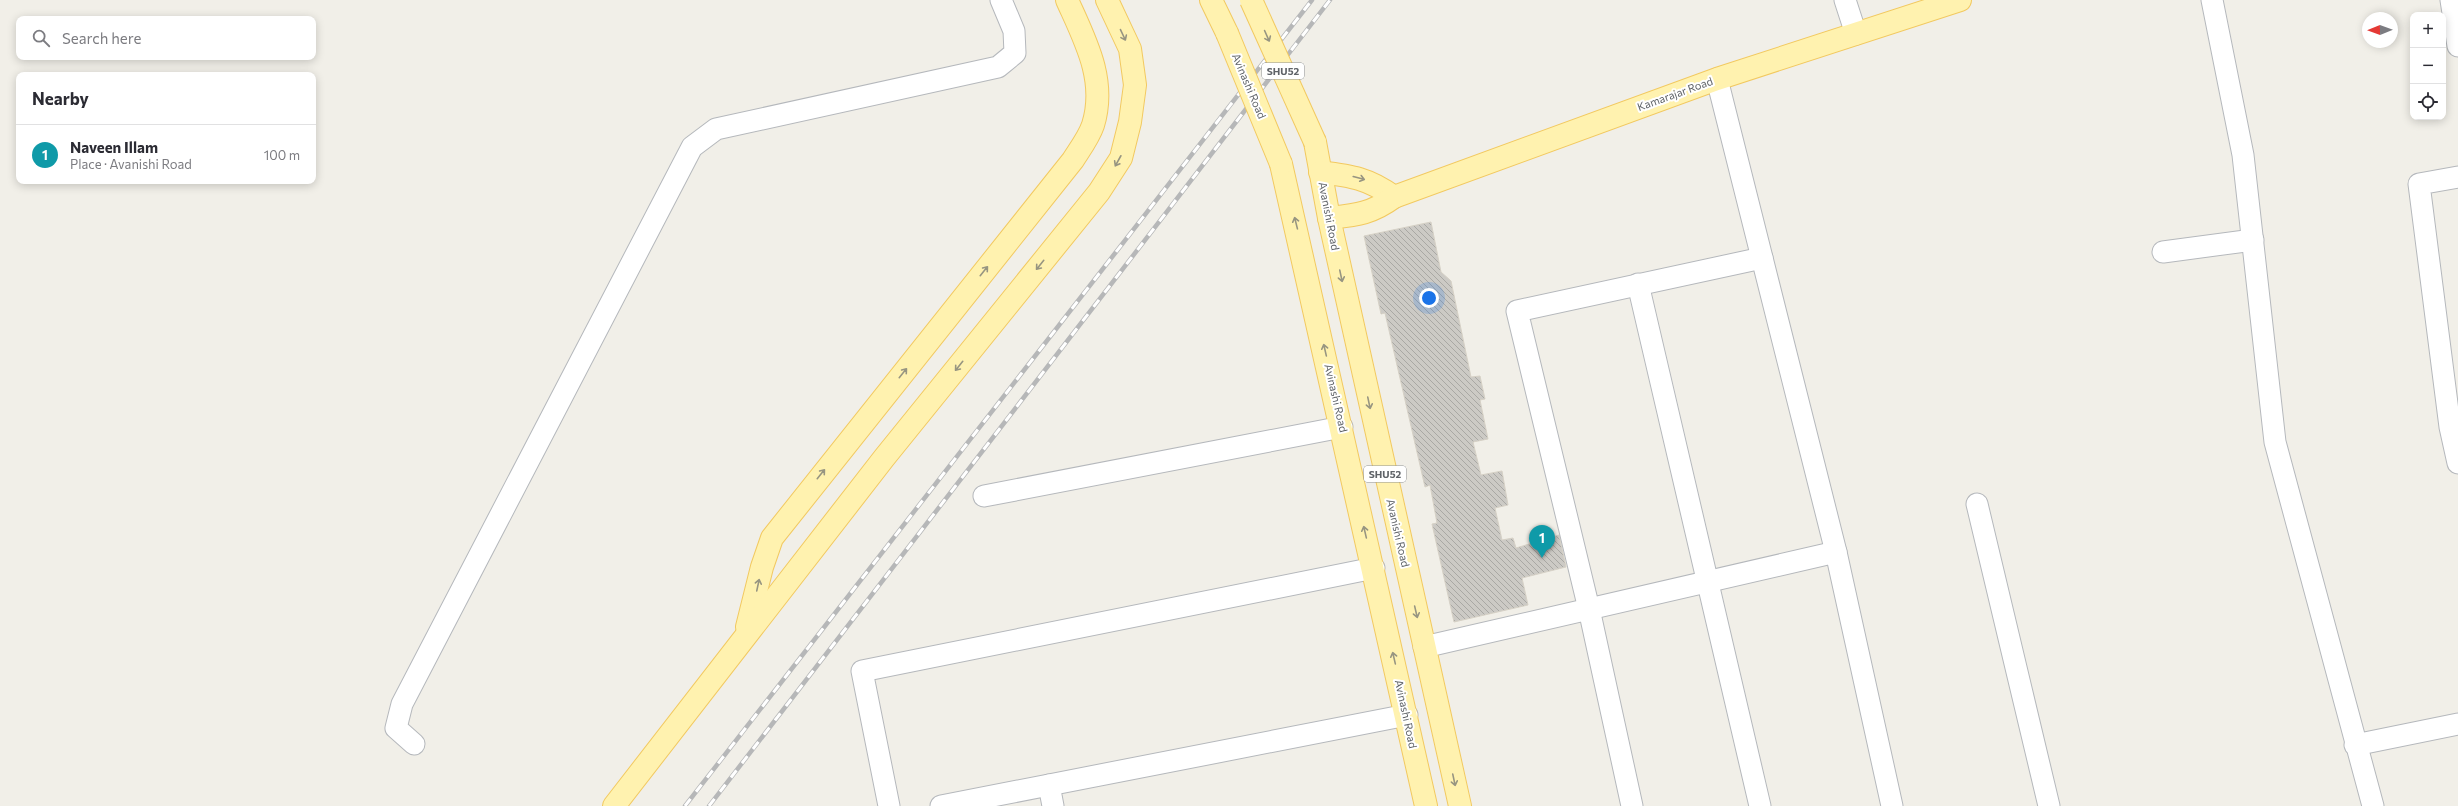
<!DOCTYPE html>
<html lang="en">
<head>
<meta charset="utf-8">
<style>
	body { margin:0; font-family:Commissioner,sans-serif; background:#f7f7f7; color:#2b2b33 }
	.controls { position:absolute; right:12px; top:12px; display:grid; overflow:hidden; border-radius:8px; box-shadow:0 2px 10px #0003 }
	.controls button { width:36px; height:36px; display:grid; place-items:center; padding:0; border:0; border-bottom:1px solid #e1e1e2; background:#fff; color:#2b2b33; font:20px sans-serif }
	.compass { position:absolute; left:2362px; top:12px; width:36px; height:36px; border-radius:50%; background:#fff; box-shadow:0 2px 10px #0003; rotate:269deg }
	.you { position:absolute; left:1429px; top:298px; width:14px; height:14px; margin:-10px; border:3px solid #fff; border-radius:50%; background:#1a73e8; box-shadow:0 0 0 6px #1a73e833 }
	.badge { display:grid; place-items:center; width:26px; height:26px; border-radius:50%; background:#111827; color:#fff; font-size:13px; font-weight:700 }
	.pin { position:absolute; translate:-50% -33px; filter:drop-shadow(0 1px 2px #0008) }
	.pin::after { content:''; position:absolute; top:21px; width:14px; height:12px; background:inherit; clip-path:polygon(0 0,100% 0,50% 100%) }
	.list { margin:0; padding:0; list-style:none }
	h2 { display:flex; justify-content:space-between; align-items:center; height:52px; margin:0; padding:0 16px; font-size:17px }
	h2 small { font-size:13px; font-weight:400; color:#7c7c81 }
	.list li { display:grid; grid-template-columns:26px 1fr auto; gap:12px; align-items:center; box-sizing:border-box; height:60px; padding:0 16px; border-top:1px solid #e1e1e2 }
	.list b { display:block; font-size:15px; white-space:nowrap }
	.list p { margin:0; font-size:13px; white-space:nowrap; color:#7c7c81 }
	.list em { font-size:13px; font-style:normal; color:#7c7c81 }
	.icon { flex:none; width:22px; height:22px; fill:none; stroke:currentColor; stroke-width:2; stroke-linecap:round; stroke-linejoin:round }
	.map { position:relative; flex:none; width:2458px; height:806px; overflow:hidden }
	.search { position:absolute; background:#fff; box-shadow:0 2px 10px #0003; left:16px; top:16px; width:300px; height:44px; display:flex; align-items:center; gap:10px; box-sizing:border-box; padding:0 14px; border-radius:8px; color:#7c7c81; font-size:15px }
	.panel { position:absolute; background:#fff; box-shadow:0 2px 10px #0003; left:16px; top:72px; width:300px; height:112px; border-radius:8px }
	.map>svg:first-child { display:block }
	.building { fill:url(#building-back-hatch); stroke:#d6d1c6 }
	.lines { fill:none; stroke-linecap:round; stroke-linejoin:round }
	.minor-casing { stroke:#b5b8bc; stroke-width:23 }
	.major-casing { stroke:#f2c960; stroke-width:24 }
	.minor { stroke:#fff; stroke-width:21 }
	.major { stroke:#fff2af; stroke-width:22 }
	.rail-casing { stroke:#b6b7b8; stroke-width:4.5 }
	.rail { stroke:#fff; stroke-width:3; stroke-dasharray:9; stroke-linecap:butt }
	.major-bridge-casing { stroke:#f2c960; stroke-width:24; stroke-linecap:butt }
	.major-bridge { stroke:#fff2af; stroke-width:22 }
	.oneway { stroke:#979581 }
	.labels { text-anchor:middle; stroke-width:4; stroke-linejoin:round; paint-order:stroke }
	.shield { fill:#fff; stroke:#8f9295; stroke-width:1 }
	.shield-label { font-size:10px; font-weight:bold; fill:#5f6368 }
	.street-label { font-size:11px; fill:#5f6368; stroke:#fff }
</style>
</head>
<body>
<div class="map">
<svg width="2458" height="806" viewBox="0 0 2458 806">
	<defs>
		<pattern id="building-back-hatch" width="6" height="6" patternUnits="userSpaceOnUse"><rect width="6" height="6" fill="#cccac5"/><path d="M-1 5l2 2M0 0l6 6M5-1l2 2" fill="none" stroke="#a9a8a4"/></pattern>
	</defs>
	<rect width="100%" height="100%" fill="#f1efe8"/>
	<path class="building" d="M1431,222L1441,272L1451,281L1471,377L1480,376L1485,399L1480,400L1488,439L1473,442L1481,475L1502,471L1508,505L1495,508L1502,540L1513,538L1516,548L1559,535L1566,567L1522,578L1528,605L1454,622L1432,524L1437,523L1430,485L1425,487L1385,313L1381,314L1364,236Z"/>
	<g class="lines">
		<g class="minor-casing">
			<g id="minor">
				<path d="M1845,0L1856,34"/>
				<path d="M2212,0L2243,155L2275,442L2373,806"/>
				<path d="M2451,0L2458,46"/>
				<path d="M1717,79L1836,552L1892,806"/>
				<path d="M2458,177L2419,184L2450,427L2458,463"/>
				<path d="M2163,252L2253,240"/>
				<path d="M1638,284L1760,806"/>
				<path d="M984,496L1342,427"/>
				<path d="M1977,504L2049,806"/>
				<path d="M1424,647L1836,552"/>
				<path d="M414,744L396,728L402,704L692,147L716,129L998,67L1015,53L1014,31L1001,0"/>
				<path d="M2355,745L2458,724"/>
				<path d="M889,806L862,671L1374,568"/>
				<path d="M941,806L1049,785"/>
				<path d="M1053,806L1049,785L1407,715"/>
				<path d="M1632,806L1589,609L1517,311L1762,258"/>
			</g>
		</g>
		<g class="major-casing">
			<g id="major">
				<path d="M1211,0L1227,33"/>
				<path d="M1315,142L1329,218L1460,806"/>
				<path d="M1281,164L1426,806"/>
				<path d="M1320,172C1351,176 1368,178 1394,197"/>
				<path d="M1329,218C1356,215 1371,214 1394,197L1717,79L1960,0"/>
				<path d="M747,627L762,567L772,538L1073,160C1080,149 1089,137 1093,125C1107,80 1085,40 1067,0"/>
				<path d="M614,806L884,458L1099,192L1121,158L1130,122L1135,85L1130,49L1107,0"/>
			</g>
		</g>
		<use href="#minor" class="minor"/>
		<use href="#major" class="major"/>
		<g class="rail-casing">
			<g id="rail">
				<path d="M685,806L1312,0"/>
				<path d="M709,806L1330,0"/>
			</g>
		</g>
		<use href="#rail" class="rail"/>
		<g class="major-bridge-casing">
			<g id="major-bridge">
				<path d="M1251,0L1315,142"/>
				<path d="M1227,33L1281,164"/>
			</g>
		</g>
		<use href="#major-bridge" class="major-bridge"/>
	</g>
	<defs><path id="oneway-shaft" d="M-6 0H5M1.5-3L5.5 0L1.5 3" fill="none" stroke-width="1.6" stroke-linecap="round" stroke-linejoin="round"/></defs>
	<g class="oneway">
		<use href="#oneway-shaft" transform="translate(1123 35) rotate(65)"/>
		<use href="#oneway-shaft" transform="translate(1267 36) rotate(66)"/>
		<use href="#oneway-shaft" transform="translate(1118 161) rotate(119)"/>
		<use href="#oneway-shaft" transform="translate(1359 178) rotate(15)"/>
		<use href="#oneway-shaft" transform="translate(1296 223) rotate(-104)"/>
		<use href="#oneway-shaft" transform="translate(1040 265) rotate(129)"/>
		<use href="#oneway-shaft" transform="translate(984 271) rotate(-51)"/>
		<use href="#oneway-shaft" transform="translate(1341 276) rotate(78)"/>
		<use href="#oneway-shaft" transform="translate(1325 350) rotate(-103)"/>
		<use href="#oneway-shaft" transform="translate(959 366) rotate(129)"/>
		<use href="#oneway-shaft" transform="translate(903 373) rotate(-51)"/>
		<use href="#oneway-shaft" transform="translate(1369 403) rotate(78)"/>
		<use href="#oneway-shaft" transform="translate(821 474) rotate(-51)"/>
		<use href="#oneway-shaft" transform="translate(1365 532) rotate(-103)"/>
		<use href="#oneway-shaft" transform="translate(758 585) rotate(-78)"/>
		<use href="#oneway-shaft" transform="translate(1416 612) rotate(77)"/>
		<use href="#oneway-shaft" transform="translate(1394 658) rotate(-103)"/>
		<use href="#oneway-shaft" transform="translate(1454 780) rotate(78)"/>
	</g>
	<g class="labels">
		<g class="shield">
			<rect x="1262" y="63" width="42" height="16" rx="3"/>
			<rect x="1364" y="466" width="42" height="16" rx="3"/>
		</g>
		<g class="shield-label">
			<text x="1283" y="75">SHU52</text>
			<text x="1385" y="478">SHU52</text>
		</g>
		<g class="street-label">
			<text transform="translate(1249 86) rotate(67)" y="4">Avinashi Road</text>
			<text transform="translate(1675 94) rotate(-20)" y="4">Kamarajar Road</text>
			<text transform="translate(1329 216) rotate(79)" y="4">Avanishi Road</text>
			<text transform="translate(1336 398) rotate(77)" y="4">Avinashi Road</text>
			<text transform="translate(1398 533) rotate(77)" y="4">Avanishi Road</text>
			<text transform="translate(1406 714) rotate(78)" y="4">Avinashi Road</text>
		</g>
	</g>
</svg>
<div class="controls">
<button>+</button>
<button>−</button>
<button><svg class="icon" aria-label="locate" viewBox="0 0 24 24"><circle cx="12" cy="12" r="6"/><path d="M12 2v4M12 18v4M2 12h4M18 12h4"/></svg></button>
</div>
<svg class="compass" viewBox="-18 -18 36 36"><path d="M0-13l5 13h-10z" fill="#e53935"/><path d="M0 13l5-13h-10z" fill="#7c7c81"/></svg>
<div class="you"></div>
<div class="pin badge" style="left:1542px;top:558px;background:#0f9aa8">1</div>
<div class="search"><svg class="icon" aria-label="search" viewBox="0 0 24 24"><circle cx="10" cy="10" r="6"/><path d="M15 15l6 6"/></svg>Search here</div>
<section class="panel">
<h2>Nearby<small></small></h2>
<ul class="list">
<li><span class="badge" style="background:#0f9aa8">1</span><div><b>Naveen Illam</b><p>Place · Avanishi Road</p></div><em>100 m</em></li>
</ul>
</section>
</div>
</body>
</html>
